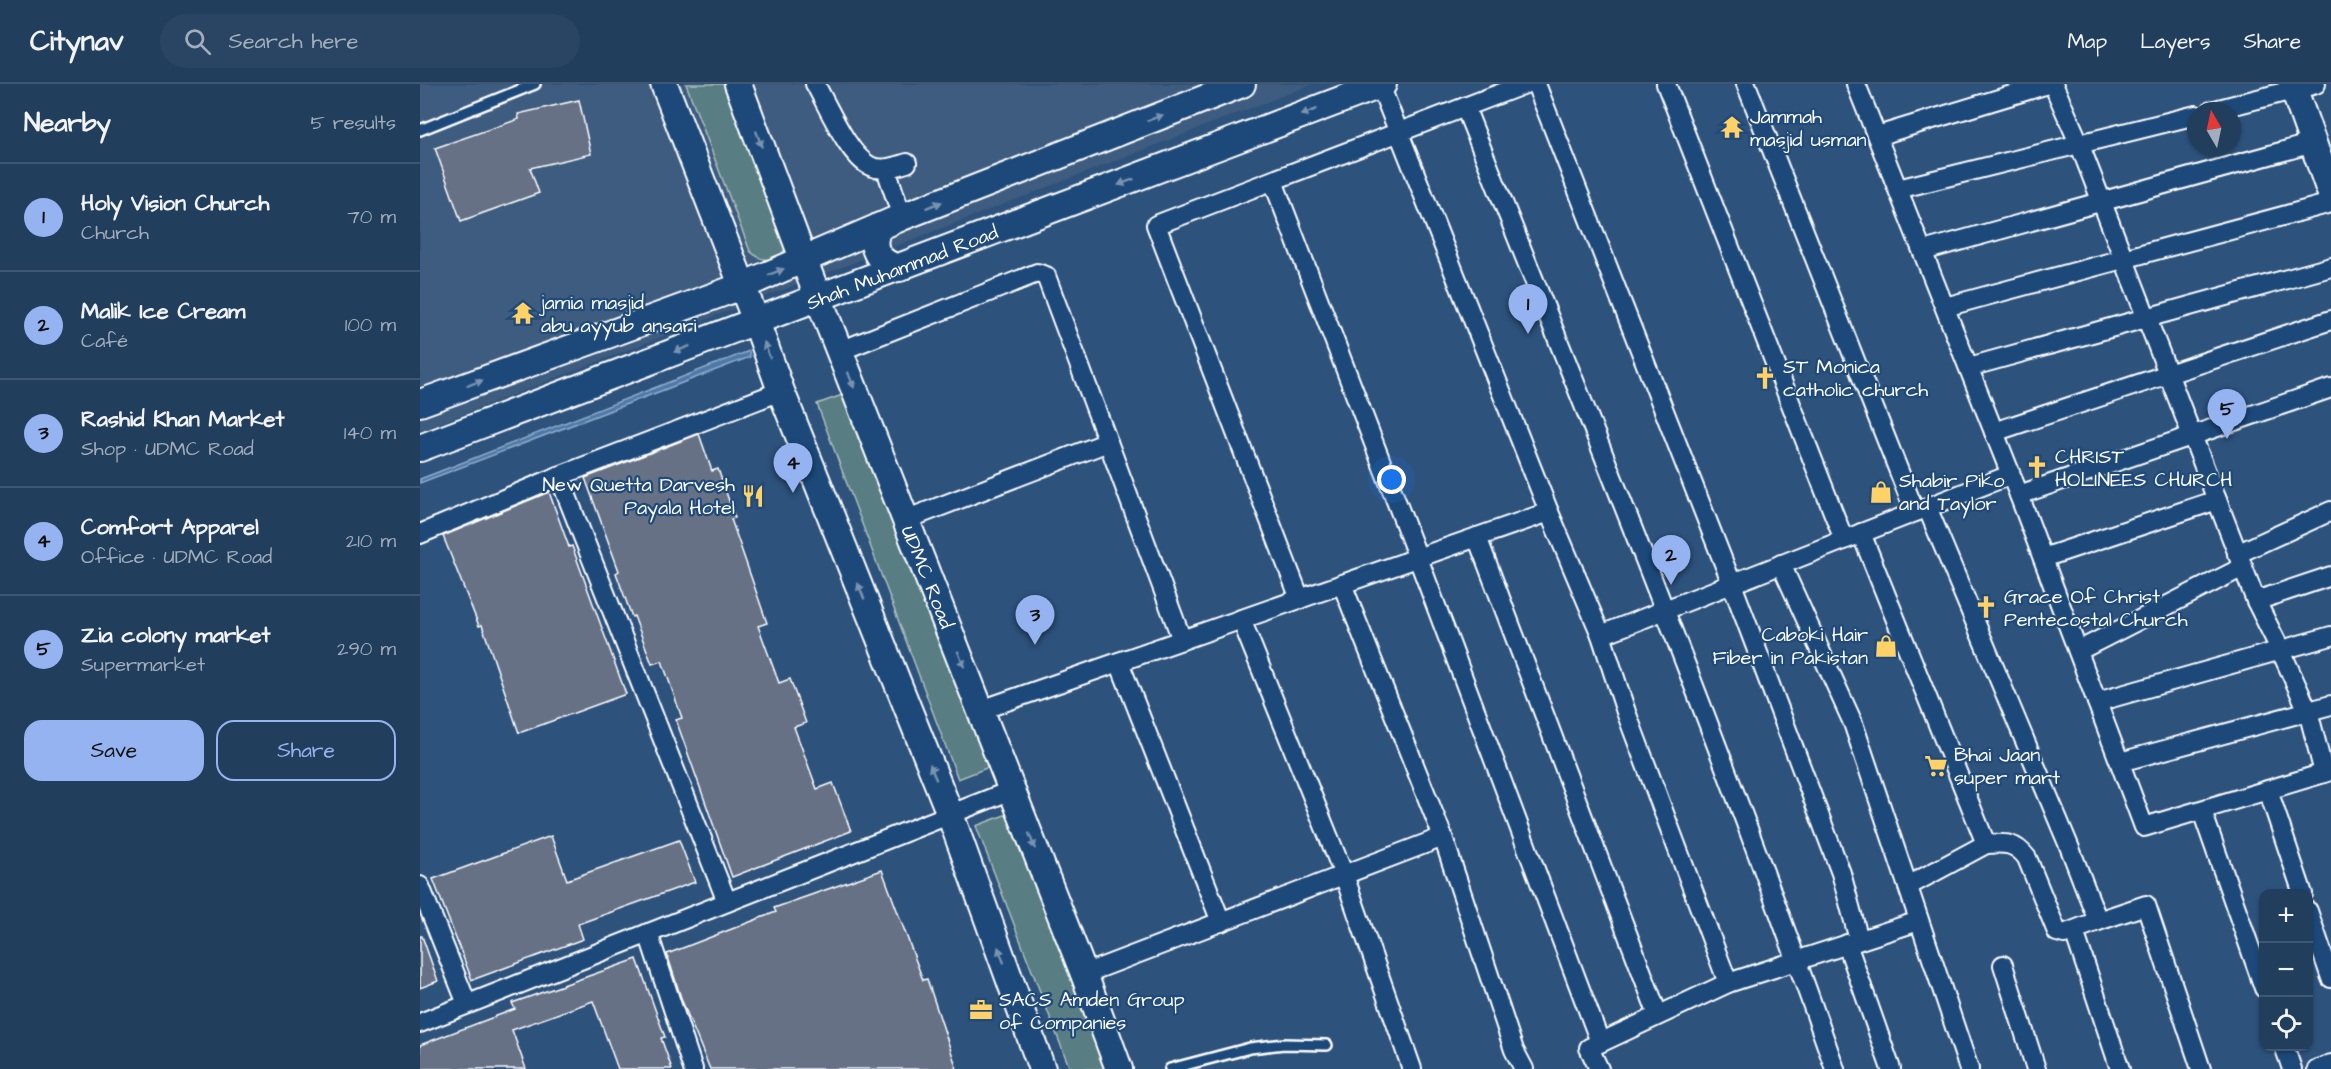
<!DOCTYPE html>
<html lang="en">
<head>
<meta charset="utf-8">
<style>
	body { margin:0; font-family:"Architects Daughter",sans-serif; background:#2a4563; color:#f1f3f6 }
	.controls { position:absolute; right:18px; bottom:18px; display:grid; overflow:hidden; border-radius:12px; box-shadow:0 2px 4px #0004 }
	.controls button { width:54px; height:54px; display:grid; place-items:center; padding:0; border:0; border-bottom:2px solid #3f5772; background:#223e5d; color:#f1f3f6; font:30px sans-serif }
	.compass { position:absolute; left:1767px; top:18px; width:54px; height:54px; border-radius:50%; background:#223e5d; box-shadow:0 2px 4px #0004; rotate:351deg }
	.you { position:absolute; left:972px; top:396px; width:21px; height:21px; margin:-15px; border:4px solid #fff; border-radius:50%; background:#1a73e8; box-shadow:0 0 0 9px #1a73e833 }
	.badge { display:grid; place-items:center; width:39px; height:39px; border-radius:50%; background:#95b2f1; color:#111; font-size:20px; font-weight:700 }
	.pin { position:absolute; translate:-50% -50px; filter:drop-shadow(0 2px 3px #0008) }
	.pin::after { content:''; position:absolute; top:32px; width:21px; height:18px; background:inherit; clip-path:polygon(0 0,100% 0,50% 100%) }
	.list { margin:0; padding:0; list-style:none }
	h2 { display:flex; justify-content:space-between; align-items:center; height:78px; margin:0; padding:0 24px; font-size:26px }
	h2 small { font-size:20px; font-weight:400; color:#a2aebc }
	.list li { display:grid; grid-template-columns:39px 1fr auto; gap:18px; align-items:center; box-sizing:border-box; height:108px; padding:0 24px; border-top:2px solid #3f5772 }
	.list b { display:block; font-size:22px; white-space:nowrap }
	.list p { margin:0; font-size:20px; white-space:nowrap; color:#a2aebc }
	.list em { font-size:20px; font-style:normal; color:#a2aebc }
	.actions { display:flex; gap:12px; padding:18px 24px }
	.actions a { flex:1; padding:14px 0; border:2px solid #95b2f1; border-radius:18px; text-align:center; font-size:21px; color:#95b2f1 }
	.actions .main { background:#95b2f1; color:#111 }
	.icon { flex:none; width:33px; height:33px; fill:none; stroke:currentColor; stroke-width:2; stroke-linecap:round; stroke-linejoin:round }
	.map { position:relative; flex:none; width:1911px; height:985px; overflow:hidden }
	header { display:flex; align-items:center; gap:36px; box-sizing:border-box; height:84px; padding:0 30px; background:#223e5d; border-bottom:2px solid #3f5772 }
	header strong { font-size:28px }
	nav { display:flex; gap:33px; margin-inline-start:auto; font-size:21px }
	.search { width:420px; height:54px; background:#2a4563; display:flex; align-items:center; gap:15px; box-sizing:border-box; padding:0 21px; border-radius:33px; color:#a2aebc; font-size:22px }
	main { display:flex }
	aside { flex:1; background:#223e5d }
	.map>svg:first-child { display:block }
	.built { fill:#3e5b7f }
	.green { fill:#597d82; stroke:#acbec0; stroke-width:1.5 }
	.water { fill:#4d79a9; stroke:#94afcb; stroke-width:1.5 }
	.building { fill:#667185; stroke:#fff; stroke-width:1.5 }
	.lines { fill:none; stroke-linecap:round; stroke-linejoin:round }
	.lane-casing { stroke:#fff; stroke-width:14 }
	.street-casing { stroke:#fff; stroke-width:22 }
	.secondary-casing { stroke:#fff; stroke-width:30 }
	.lane { stroke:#1f4a7a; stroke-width:9 }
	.street { stroke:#1f4a7a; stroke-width:18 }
	.secondary { stroke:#1f4a7a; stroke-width:26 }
	.oneway { fill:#7992af }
	.labels { text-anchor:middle; stroke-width:4.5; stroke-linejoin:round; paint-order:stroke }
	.poi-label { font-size:20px; fill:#fff; stroke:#1f4a7a; text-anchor:start }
	.street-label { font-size:20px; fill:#fff; stroke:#1f4a7a }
</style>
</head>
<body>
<header>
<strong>Citynav</strong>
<div class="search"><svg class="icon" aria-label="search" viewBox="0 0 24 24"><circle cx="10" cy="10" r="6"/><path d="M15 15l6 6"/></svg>Search here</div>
<nav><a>Map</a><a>Layers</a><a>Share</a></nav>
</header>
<main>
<aside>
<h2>Nearby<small>5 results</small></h2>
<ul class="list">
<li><span class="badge">1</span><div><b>Holy Vision Church</b><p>Church</p></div><em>70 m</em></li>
<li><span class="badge">2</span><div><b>Malik Ice Cream</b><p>Café</p></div><em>100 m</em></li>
<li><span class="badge">3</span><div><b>Rashid Khan Market</b><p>Shop · UDMC Road</p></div><em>140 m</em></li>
<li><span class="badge">4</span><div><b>Comfort Apparel</b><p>Office · UDMC Road</p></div><em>210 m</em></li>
<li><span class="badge">5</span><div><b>Zia colony market</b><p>Supermarket</p></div><em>290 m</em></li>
</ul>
<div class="actions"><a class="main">Save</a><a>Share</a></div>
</aside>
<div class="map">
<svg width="1911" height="985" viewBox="0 0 1911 985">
	<rect width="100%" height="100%" fill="#2d527c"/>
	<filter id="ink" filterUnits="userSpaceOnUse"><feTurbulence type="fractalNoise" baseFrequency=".0167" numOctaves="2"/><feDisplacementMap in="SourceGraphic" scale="12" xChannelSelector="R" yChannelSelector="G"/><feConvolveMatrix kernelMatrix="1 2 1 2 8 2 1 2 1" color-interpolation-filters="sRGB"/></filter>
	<g filter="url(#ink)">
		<path class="built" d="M0,0H893L0,347Z"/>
		<g class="green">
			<path d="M266,0H306L368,158C362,177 344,181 330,167Z"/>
			<path d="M428,309L569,683L538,695L397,320Z"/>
			<path d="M590,729L689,985H650L556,742Z"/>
		</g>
		<path class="water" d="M329,267L330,273L0,399V395Z"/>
		<g class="building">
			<path d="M159,16L171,70L110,84L119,109L41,137L15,64L99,35L98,30Z"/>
			<path d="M279,350L292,387L298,385L315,434L311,435L347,539L338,542L359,599L370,595L386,639L374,643L397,705L413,699L431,747L312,793L256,636L262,634L242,577L232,580L214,532L212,533L196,489L199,487L165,394Z"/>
			<path d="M129,408L149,463L152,462L206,610L99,649L62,541L59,542L23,452Z"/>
			<path d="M131,752L147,796L259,756L275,798L158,840L163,855L52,896L13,795Z"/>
			<path d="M462,786L503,896L507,895L537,985H290L262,917L247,870L356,828L354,824Z"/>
			<path d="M0,852H2L18,897L0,904Z"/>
			<path d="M217,875L245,953L241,954L252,985H198L173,917L92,946L106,985H0V961L95,925L92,919Z"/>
		</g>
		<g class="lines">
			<g class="lane-casing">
				<g id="lane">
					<path d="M0,46L115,0"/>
					<path d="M750,985L830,964L864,960L907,961"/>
				</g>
			</g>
			<g class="street-casing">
				<g id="street">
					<path d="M395,0C408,22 428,71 450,82C462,88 476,82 487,79"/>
					<path d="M1116,0L1312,500L1421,789L1439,856"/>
					<path d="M1246,0L1424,456"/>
					<path d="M1326,0L1495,428"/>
					<path d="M1436,0L1599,411L1724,743L1911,687"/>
					<path d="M1633,0L1659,59L1836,517L1861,567L1888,627L1904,689"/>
					<path d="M960,1L1129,428L1181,551L1206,628L1308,899"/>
					<path d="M1045,23C1172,342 1302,661 1415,985"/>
					<path d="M1791,27L1896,0"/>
					<path d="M1457,52L1628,0"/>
					<path d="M466,85L482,133"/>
					<path d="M853,97L998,474L1180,958"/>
					<path d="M1478,105L1776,31"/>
					<path d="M1503,167L1893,59"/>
					<path d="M1525,223L1911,119"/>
					<path d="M420,267L617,189L626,192L762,556"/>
					<path d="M1549,283L1911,183"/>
					<path d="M1574,348L1911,236"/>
					<path d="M139,392L307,818"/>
					<path d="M1599,411L1911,304"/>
					<path d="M1507,423L1649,762L1678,837L1644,850L1637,848L1607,774C1595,758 1585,759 1566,760"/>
					<path d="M485,436L688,358"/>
					<path d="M1441,449L1566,760L1488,802"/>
					<path d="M0,450L139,392L361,307"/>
					<path d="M1057,453L1238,931"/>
					<path d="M1817,470L1911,427"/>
					<path d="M1623,474L1797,416"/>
					<path d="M1361,480L1433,639L1549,985"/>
					<path d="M922,500L1023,753L1094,966L1104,985"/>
					<path d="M880,515L736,141L1105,0"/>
					<path d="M1836,517L1911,492"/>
					<path d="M821,535L924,791L992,985"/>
					<path d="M1181,551L1590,391"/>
					<path d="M1658,567L1823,483"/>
					<path d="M699,578L801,838"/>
					<path d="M1677,618L1911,552"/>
					<path d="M561,626L1129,428"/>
					<path d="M1700,678L1911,621"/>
					<path d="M1848,706L1883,810"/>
					<path d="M1782,727L1844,904"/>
					<path d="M0,802L47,920"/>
					<path d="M1888,827L1911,894"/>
					<path d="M1678,837L1726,821L1781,985"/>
					<path d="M1654,847L1700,985"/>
					<path d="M228,849L273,985"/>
					<path d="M1427,860L1471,985"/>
					<path d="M1583,881L1616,985"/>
					<path d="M664,890L1023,753"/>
					<path d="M0,939L592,706"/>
					<path d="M1864,962L1872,985"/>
					<path d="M1179,985L1169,964L1308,899L1499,837"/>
					<path d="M1897,985L1911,980"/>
				</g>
			</g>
			<g class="secondary-casing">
				<g id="secondary">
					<path d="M244,0L336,237L361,307L530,730L622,985"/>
					<path d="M318,0L384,177L664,890L699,985"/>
					<path d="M1872,0L1911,110"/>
					<path d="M460,142C447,161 458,180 480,184"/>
					<path d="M0,319L322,202L482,133L822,0"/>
					<path d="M0,364L963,0"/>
				</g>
			</g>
			<use href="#lane" class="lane"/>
			<use href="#street" class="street"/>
			<use href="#secondary" class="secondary"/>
		</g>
		<defs><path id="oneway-solid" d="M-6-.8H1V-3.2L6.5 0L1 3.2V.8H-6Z" transform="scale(1.5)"/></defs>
		<g class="oneway">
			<use href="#oneway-solid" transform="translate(889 28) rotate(159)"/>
			<use href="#oneway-solid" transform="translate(735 34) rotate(-21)"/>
			<use href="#oneway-solid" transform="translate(339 55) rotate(70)"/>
			<use href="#oneway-solid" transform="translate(706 98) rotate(159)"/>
			<use href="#oneway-solid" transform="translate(514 121) rotate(-21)"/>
			<use href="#oneway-solid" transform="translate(356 188) rotate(-22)"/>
			<use href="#oneway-solid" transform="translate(262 265) rotate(159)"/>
			<use href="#oneway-solid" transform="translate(347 266) rotate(-110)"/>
			<use href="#oneway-solid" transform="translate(431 296) rotate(69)"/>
			<use href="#oneway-solid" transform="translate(55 299) rotate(-20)"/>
			<use href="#oneway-solid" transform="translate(441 507) rotate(-112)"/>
			<use href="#oneway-solid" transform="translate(541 575) rotate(68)"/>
			<use href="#oneway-solid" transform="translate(513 688) rotate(-112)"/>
			<use href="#oneway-solid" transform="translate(612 757) rotate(69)"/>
			<use href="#oneway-solid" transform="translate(581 871) rotate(-110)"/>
		</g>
	</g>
	<defs>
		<g id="temple-bare" transform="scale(1.8)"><path d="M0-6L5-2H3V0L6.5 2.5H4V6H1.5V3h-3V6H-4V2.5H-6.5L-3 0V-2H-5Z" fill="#ffd166" stroke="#1f4a7a" stroke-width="2.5" paint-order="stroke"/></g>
		<g id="church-bare" transform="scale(1.8)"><path d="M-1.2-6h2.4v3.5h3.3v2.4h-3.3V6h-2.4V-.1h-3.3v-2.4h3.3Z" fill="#ffd166" stroke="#1f4a7a" stroke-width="2.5" paint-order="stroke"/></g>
		<g id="shop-bare" transform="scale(1.8)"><path d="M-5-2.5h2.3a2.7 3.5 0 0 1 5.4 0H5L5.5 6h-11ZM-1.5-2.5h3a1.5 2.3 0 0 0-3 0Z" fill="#ffd166" stroke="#1f4a7a" stroke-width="2.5" paint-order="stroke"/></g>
		<g id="restaurant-bare" transform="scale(1.8)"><path d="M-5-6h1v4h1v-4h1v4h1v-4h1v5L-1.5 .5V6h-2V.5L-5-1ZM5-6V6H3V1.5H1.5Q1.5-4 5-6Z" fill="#ffd166" stroke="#1f4a7a" stroke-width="2.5" paint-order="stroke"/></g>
		<g id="supermarket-bare" transform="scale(1.8)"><path d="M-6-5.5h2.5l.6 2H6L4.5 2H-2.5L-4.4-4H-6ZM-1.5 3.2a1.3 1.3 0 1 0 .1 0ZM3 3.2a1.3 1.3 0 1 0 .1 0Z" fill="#ffd166" stroke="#1f4a7a" stroke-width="2.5" paint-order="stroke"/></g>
		<g id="office-bare" transform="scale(1.8)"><path d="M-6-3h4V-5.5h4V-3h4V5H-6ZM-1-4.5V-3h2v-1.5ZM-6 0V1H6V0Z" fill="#ffd166" stroke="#1f4a7a" stroke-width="2.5" paint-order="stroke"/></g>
	</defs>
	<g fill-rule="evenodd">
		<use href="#temple-bare" x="1312" y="43"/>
		<use href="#temple-bare" x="103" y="229"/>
		<use href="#church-bare" x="1345" y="294"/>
		<use href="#church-bare" x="1617" y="383"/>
		<use href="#shop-bare" x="1461" y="408"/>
		<use href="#restaurant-bare" x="333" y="412"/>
		<use href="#church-bare" x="1566" y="523"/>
		<use href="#shop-bare" x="1466" y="562"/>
		<use href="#supermarket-bare" x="1516" y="682"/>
		<use href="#office-bare" x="561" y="926"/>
	</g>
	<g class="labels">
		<g class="poi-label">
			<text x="1330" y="39">Jammah<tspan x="1330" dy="23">masjid usman</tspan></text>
			<text x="121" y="225">jamia masjid<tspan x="121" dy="23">abu ayyub ansari</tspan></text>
			<text x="1363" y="289">ST Monica<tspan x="1363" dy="23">catholic church</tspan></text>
			<text x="1635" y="379">CHRIST<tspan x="1635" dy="23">HOLINEES CHURCH</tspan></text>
			<text x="1479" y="403">Shabir Piko<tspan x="1479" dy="23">and Taylor</tspan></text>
			<text x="315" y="407" text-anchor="end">New Quetta Darvesh<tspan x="315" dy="23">Payala Hotel</tspan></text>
			<text x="1584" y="519">Grace Of Christ<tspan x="1584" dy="23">Pentecostal Church</tspan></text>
			<text x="1448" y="557" text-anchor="end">Caboki Hair<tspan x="1448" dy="23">Fiber in Pakistan</tspan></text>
			<text x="1534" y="677">Bhai Jaan<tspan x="1534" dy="23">super mart</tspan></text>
			<text x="579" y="922">SACS Amden Group<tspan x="579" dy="23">of Companies</tspan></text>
		</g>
		<g class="street-label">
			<text transform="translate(482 183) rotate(-21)" y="7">Shah Muhammad Road</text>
			<text transform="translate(508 493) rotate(68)" y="7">UDMC Road</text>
		</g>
	</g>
</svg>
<div class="controls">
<button>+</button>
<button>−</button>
<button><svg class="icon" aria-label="locate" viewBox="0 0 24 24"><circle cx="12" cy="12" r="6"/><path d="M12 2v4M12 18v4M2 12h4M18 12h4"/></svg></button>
</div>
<svg class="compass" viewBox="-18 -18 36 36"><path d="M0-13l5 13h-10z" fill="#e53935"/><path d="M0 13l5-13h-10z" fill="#a2aebc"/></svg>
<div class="you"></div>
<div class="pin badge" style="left:1108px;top:250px">1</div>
<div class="pin badge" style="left:1251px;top:501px">2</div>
<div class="pin badge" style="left:615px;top:561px">3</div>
<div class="pin badge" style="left:373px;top:409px">4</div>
<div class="pin badge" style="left:1807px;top:355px">5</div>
</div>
</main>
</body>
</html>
